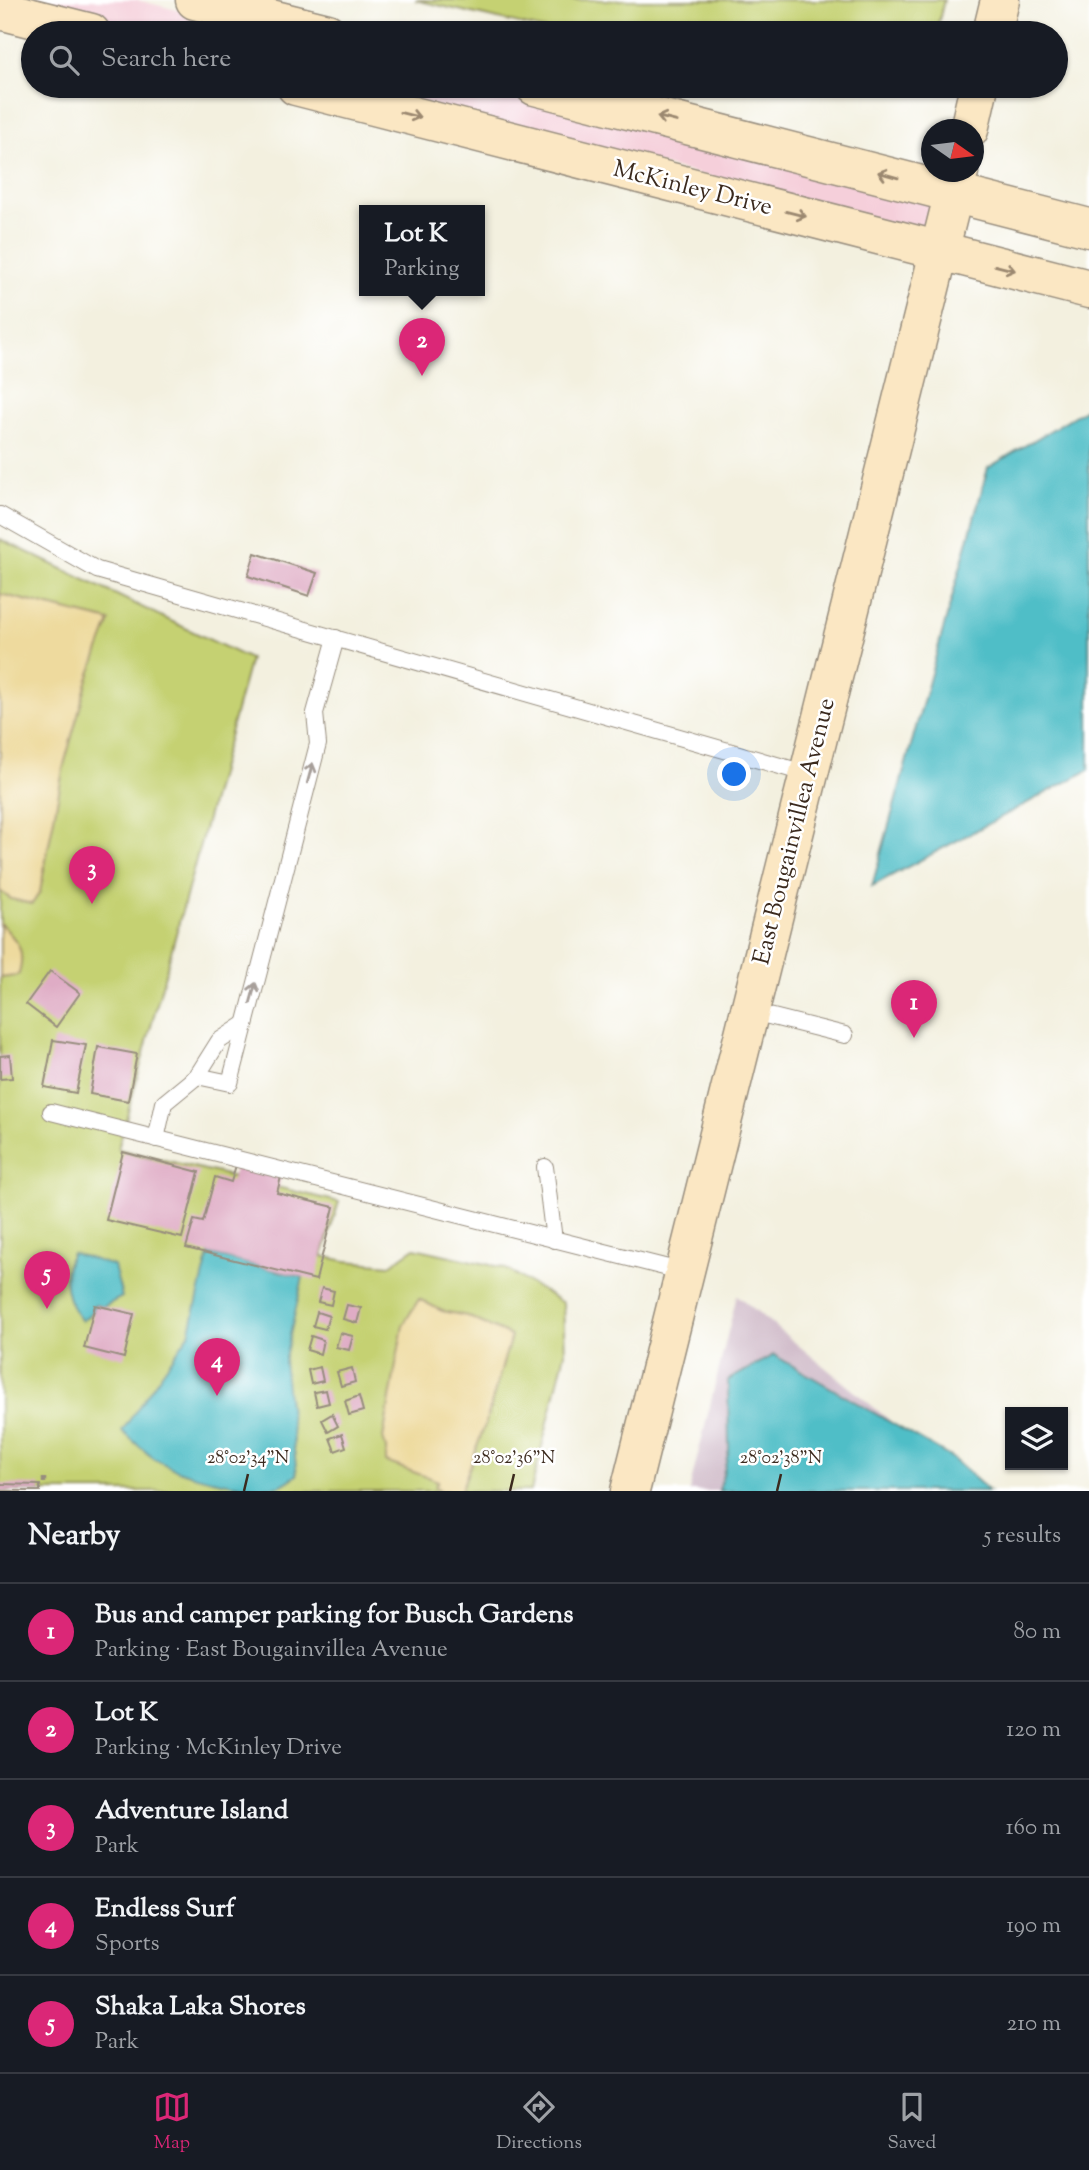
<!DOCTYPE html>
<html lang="en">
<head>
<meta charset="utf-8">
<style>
	body { margin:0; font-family:"Sorts Mill Goudy",serif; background:#20242c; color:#f1f3f6 }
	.controls { position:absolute; right:21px; bottom:21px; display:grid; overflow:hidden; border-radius:0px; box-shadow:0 2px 5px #0004 }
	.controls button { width:63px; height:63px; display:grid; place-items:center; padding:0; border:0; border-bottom:2px solid #363941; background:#171b24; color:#f1f3f6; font:35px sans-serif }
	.compass { position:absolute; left:921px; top:119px; width:63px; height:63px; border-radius:50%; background:#171b24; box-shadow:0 2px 5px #0004; rotate:104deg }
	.you { position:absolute; left:735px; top:775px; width:24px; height:24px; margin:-18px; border:5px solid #fff; border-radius:50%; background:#1a73e8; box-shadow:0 0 0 10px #1a73e833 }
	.badge { display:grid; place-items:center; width:46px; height:46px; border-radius:50%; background:#db2777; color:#fff; font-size:23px; font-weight:700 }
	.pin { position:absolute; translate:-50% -58px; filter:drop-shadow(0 2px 4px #0008) }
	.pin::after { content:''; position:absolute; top:37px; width:24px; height:21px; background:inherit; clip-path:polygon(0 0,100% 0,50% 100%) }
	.popup { position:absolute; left:359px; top:205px; width:126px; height:91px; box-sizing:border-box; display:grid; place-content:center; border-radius:0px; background:#171b24; filter:drop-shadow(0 2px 5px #0005); font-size:23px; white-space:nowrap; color:#9ea1a6 }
	.popup b { font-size:26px; color:#f1f3f6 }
	.popup::after { content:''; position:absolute; left:50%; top:100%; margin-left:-14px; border:14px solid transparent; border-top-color:#171b24 }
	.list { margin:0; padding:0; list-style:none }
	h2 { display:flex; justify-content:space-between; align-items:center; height:91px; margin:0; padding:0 28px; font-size:30px }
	h2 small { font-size:23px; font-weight:400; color:#9ea1a6 }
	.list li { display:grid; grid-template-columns:46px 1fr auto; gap:21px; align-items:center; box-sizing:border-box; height:98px; padding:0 28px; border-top:2px solid #363941 }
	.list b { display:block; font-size:26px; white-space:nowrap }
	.list p { margin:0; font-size:23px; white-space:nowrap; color:#9ea1a6 }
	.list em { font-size:23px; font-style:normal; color:#9ea1a6 }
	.icon { flex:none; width:38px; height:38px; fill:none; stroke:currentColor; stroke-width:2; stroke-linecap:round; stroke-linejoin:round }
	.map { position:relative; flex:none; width:1089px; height:1491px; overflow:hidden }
	.search { position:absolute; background:#171b24; box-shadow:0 2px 5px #0004; left:21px; right:21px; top:21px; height:77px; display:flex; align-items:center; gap:18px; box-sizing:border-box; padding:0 24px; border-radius:38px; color:#9ea1a6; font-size:26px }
	.sheet { height:581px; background:#171b24 }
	nav { display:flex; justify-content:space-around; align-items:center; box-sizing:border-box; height:98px; border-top:2px solid #363941; background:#171b24; font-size:19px; color:#9ea1a6 }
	nav a { display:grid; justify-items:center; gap:4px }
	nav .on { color:#db2777 }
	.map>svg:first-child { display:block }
	.built { fill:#f5cfda }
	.industrial { fill:#d1bdcb }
	.green { fill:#c5d172; stroke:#807e48; stroke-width:2 }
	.sand { fill:#eeda9e; stroke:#94825e; stroke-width:2 }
	.water { fill:#50bec7; stroke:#467472; stroke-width:2 }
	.building { fill:#dfacc5 }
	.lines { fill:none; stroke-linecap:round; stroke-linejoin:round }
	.lane-casing { stroke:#978d7e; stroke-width:18 }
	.secondary-casing { stroke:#978d7e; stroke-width:41 }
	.path { stroke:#978d7e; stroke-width:4.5; stroke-dasharray:5 5; stroke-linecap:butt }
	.lane { stroke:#fff; stroke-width:16 }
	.secondary { stroke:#fbe7c3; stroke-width:38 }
	.oneway { stroke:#9b8870 }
	.oneway2 { stroke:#a79f9a }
	.ticks { fill:none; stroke:#3b2a1e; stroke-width:2.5 }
	.labels { text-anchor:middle; stroke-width:5; stroke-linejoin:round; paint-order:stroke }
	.street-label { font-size:24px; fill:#3b2a1e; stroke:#fff }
	.ticks-label { font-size:18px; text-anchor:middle; fill:#3b2a1e; stroke:#fff; stroke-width:5; stroke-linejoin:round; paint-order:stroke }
</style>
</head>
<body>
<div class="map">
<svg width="1089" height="1491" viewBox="0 0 1089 1491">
	<rect width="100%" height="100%" fill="#fff"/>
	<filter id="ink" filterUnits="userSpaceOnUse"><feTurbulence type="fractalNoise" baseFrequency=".0143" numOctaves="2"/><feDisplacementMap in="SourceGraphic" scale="14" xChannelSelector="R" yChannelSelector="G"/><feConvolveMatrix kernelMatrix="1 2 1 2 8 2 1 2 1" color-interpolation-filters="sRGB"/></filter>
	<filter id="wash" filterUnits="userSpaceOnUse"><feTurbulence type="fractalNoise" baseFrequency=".00686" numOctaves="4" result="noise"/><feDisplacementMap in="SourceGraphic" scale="28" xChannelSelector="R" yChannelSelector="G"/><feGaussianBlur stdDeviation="1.57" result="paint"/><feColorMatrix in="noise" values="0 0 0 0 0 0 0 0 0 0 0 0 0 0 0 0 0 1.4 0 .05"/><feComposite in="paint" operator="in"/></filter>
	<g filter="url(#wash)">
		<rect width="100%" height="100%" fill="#f3f0df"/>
		<g class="built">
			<path d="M21,0H137L269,33H151Z"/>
			<path d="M356,86H476L934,203L927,233Z"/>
		</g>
		<path class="industrial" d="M737,1295L976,1491H689Z"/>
		<g class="green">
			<path d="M415,0H944L936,33H559Z"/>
			<path d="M0,539L250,659L118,1149L339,1202L322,1256L346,1261L390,1265L415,1248L504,1268L563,1303L565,1353L531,1491H0Z"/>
		</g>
		<g class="sand">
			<path d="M0,594L110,621L87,682L64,765L40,892L32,904L11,899L0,891Z"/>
			<path d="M0,923C17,941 26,948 19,974L15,976L0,978Z"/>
			<path d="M419,1299L442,1311L467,1316L511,1336L487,1419L461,1491H441L435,1486L438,1481L386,1462V1448L383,1438L403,1325Z"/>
		</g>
		<g class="water">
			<path d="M1089,407V770L872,886L988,468Z"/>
			<path d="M72,1253L114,1266L122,1297L103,1307L95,1305L93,1311L82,1321C66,1303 59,1275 72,1253Z"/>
			<path d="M209,1254L303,1277L284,1362L297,1475C292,1478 285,1484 279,1486C249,1491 182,1476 155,1459C143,1451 133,1440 122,1431L189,1334Z"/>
			<path d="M774,1355L952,1458L989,1491H719L729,1450L728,1380Z"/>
		</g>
		<g id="blocks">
			<g class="building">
				<path d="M255,553L317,573L309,596L248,576Z"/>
				<path d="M50,971L80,993L56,1027L26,1004Z"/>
				<path d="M53,1040L86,1045L76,1093L44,1087Z"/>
				<path d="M98,1047L137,1054L128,1101L90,1094Z"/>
				<path d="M10,1055L12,1078L0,1079V1056Z"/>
				<path d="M123,1152L199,1172L182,1238L106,1220Z"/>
				<path d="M236,1165L281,1177L277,1193L334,1207L316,1280L186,1248L194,1220L203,1222L215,1177L231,1182Z"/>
				<path d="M322,1288L334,1291L331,1305L318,1302Z"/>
				<path d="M95,1305L134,1314L124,1358L84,1348Z"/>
				<path d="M347,1305L361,1308L357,1323L343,1319Z"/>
				<path d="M317,1312L329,1316L325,1329L313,1326Z"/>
				<path d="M340,1333L353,1336L349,1350L336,1347Z"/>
				<path d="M311,1336L323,1340L320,1354L307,1350Z"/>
				<path d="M320,1367L323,1381L311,1384L308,1370Z"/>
				<path d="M352,1368L355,1382L341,1386L337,1372Z"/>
				<path d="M326,1390L329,1403L317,1406L314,1392Z"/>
				<path d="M359,1396L363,1411L349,1415L345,1401Z"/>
				<path d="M332,1414L338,1426L328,1432L322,1420Z"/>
				<path d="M342,1434L346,1447L335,1451L330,1438Z"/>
				<path d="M0,1484L40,1485V1491H0Z"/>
			</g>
		</g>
	</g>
	<g filter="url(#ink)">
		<use href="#blocks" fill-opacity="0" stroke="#978d7e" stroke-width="2"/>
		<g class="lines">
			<g class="lane-casing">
				<g id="lane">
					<path d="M0,515L97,570L808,774"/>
					<path d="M749,1011L845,1035"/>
					<path d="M197,1076L230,1083L318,744L315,713L336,638"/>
					<path d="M51,1112L684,1272"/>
					<path d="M156,1139L164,1103L197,1076L219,1041L245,1024"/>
					<path d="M545,1167L554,1240"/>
				</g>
			</g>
			<g class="secondary-casing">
				<g id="secondary">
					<path d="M195,0L327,33"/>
					<path d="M0,10L91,33"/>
					<path d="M992,33L1000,0"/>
					<path d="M296,86L1089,289"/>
					<path d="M535,86L1089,228"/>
					<path d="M969,130L979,86"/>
					<path d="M630,1491L959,172"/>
				</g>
			</g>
			<path class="path" d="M44,1478V1486"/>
			<use href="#lane" class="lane"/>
			<use href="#secondary" class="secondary"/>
		</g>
		<defs><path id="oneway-shaft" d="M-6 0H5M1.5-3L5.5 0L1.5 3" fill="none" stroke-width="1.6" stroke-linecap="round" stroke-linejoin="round" transform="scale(1.75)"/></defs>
		<g class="oneway">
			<use href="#oneway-shaft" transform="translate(410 115) rotate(14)"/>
			<use href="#oneway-shaft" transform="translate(667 119) rotate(-166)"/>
			<use href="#oneway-shaft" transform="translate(888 175) rotate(-164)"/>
			<use href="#oneway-shaft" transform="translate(796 214) rotate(14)"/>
			<use href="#oneway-shaft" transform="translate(1005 268) rotate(14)"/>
		</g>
		<g class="oneway2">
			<use href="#oneway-shaft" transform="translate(310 773) rotate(-75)"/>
			<use href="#oneway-shaft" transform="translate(253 993) rotate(-75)"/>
		</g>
	</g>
	<path class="ticks" d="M244,1491L248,1474M510,1491L514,1474M777,1491L781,1474"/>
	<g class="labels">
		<g class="street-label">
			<text transform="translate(693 187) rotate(14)" y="8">McKinley Drive</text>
			<text transform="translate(793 831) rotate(-76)" y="8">East Bougainvillea Avenue</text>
		</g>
	</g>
	<g class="ticks-label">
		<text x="248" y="1463">28°02'34"N</text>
		<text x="514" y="1463">28°02'36"N</text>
		<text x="781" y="1463">28°02'38"N</text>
	</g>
</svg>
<div class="controls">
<button><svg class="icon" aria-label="layers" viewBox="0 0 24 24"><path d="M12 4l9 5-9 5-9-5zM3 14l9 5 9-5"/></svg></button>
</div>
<svg class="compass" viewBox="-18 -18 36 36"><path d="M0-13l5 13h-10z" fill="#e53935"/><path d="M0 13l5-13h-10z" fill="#9ea1a6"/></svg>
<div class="you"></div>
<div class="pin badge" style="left:914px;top:1038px">1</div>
<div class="pin badge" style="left:422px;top:376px">2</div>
<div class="popup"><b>Lot K</b>Parking</div>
<div class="pin badge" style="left:92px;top:904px">3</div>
<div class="pin badge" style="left:217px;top:1396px">4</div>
<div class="pin badge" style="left:47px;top:1309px">5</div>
<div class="search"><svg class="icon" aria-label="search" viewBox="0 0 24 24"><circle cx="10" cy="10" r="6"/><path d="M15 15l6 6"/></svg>Search here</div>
</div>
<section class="sheet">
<h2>Nearby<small>5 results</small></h2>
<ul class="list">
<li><span class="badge">1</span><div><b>Bus and camper parking for Busch Gardens</b><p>Parking · East Bougainvillea Avenue</p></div><em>80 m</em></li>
<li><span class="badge">2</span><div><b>Lot K</b><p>Parking · McKinley Drive</p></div><em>120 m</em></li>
<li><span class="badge">3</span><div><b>Adventure Island</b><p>Park</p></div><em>160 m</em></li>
<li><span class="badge">4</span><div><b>Endless Surf</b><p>Sports</p></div><em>190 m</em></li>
<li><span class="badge">5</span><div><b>Shaka Laka Shores</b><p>Park</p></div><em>210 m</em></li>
</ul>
</section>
<nav>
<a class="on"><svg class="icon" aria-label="map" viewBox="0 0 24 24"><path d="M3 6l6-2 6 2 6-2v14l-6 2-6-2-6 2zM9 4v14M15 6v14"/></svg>Map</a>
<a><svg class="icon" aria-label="directions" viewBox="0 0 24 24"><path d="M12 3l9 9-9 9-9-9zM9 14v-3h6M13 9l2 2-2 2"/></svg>Directions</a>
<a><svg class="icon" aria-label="saved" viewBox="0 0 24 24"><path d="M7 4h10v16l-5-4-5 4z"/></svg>Saved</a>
</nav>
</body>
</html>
